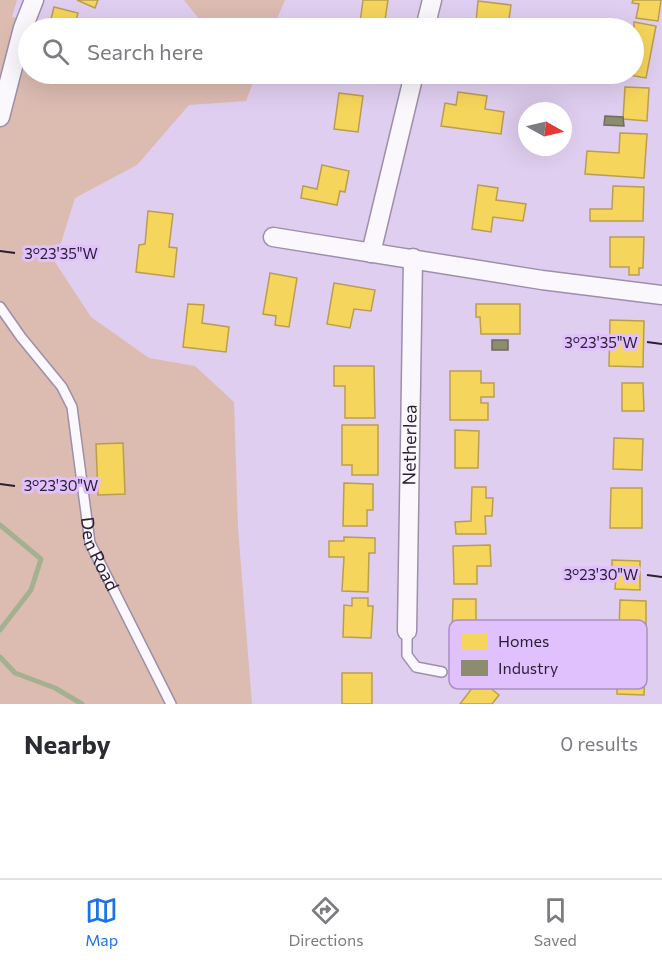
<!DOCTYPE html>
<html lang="en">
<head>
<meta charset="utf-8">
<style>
	body { margin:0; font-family:Commissioner,sans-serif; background:#f2f2f3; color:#2b2b33 }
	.compass { position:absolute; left:518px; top:102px; width:54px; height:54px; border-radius:50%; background:#fff; box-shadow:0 6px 24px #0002; rotate:98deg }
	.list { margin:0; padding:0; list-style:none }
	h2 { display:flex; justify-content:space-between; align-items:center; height:78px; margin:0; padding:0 24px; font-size:26px }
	h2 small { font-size:20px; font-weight:400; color:#7c7c81 }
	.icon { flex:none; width:33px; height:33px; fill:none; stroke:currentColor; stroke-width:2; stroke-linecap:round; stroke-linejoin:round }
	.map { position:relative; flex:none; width:662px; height:704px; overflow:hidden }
	.search { position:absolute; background:#fff; box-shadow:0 6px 24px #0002; left:18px; right:18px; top:18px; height:66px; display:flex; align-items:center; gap:15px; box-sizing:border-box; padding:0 21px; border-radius:33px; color:#7c7c81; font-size:22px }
	.sheet { height:174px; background:#fff }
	nav { display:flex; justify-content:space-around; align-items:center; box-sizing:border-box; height:84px; border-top:2px solid #e1e1e2; background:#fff; font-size:16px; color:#7c7c81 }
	nav a { display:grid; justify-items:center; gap:3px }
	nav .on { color:#1a73e8 }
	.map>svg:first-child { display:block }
	.green { fill:#dcbbb1 }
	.homes { fill:#f6d55c; stroke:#b99e50; stroke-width:1.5 }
	.industry { fill:#8c8c6e; stroke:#6f6b5d; stroke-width:1.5 }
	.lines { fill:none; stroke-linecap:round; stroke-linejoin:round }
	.stream { stroke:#a3b191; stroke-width:5 }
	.service-casing { stroke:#9d8fa9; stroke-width:12 }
	.minor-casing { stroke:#9d8fa9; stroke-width:21 }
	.service { stroke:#faf8fd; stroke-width:9 }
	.minor { stroke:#faf8fd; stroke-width:18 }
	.ticks { fill:none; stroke:#2a1e35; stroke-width:2 }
	.labels { text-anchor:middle; stroke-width:6; stroke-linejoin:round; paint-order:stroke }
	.street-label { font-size:18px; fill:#2a1e35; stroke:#e1c0fe }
	.key { fill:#e1c0fe; stroke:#aa8fc2; stroke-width:1.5 }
	.key-label { font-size:16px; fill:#2a1e35 }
	.ticks-label { font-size:15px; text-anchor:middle; fill:#2a1e35; stroke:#e1c0fe; stroke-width:6; stroke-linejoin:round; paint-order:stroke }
</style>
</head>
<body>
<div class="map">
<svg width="662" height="704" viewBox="0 0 662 704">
	<rect width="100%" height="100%" fill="#e0cef0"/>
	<g class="green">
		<path d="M0,0H17L12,17L64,28H28V74H256L246,101L189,105L137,165L75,198L55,262L91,317L149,358L195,366L234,402L238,528L252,704H0Z"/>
		<path d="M184,0H285L273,28H196L199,19Z"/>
	</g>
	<g class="homes">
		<path d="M77,0H98L95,8Z"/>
		<path d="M363,0H388L384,27L360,23Z"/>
		<path d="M633,0H661L658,21L636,18L639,4L632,3Z"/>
		<path d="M478,1L511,5L508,26L476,22Z"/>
		<path d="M54,7L78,13L74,28L50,23Z"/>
		<path d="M634,22L656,26L646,78L624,74H634Z"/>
		<path d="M346,74H371L370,79Z"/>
		<path d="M460,74H497L496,81L460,75Z"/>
		<path d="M625,87L649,88L647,121L623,119Z"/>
		<path d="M458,92L487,96L485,109L504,112L501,134L441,126L445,103L456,105Z"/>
		<path d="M339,93L363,96L358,132L334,129Z"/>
		<path d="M620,133L647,134L644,178L585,174L587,151L619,153Z"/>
		<path d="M322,165L349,171L345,192L340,191L337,205L301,198L303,186L317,189Z"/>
		<path d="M478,185L498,188L496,200L526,204L523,221L493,217L491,232L472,229Z"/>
		<path d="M613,186L644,187L643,221H590V209H612Z"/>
		<path d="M148,211L173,214L169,247L177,248L174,277L136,272L139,245L145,244Z"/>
		<path d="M610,237H644L643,268H639V275H629V267H610Z"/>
		<path d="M270,273L297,278L289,327L275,325L276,316L263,314Z"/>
		<path d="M334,283L375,290L371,311L354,309L350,328L327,324Z"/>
		<path d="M188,304L204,305L202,323L229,327L226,352L183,347Z"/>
		<path d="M476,304H520V334H481L480,317H476Z"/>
		<path d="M610,320L644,321L643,367L609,366Z"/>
		<path d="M334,366H374L375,418H345V386H334Z"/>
		<path d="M450,371H481V383H494V397H481V403H488V420H450Z"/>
		<path d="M622,383H643L644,411H622Z"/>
		<path d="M342,425H378V475H352V465H342Z"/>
		<path d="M455,430L479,431L478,468H455Z"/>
		<path d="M614,438L643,439L642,470L613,469Z"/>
		<path d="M123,443L125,494L98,495L96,444Z"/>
		<path d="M344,483L373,484V510H367V526H343Z"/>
		<path d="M472,487H486V498H493L492,516H485L486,534H456L455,522L471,521Z"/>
		<path d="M611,488H642V528H610Z"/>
		<path d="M344,537L375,538V553H369L368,592L342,591L344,557H329V541H344Z"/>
		<path d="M490,545L491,566H477V584H454L453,546Z"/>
		<path d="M612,560L640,561V590L615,589L616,576H612Z"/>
		<path d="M352,598H368V606H373L371,638L343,637L344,605L352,606Z"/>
		<path d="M453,599H476V636L452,635Z"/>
		<path d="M620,600L646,601V644L605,643L606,632H619Z"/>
		<path d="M619,656H630V666H645L644,695L617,694V680H613V665H618Z"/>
		<rect x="342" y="673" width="30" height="31"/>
		<path d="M479,679L499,695L492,704H460Z"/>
	</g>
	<g class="industry">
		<path d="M605,116L623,117L624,126L604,125Z"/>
		<rect x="492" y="340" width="16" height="10"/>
	</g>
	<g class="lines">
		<g class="stream">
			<path d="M0,525L41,559L31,590L0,630"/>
			<path d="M0,657L15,673L55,688L82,704"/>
		</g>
		<g class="service-casing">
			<g id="service">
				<path id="s1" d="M0,307L21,337L62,387L72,407L90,543L171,704"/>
				<path d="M407,631V655L416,667L442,672"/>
			</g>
		</g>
		<g class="minor-casing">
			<g id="minor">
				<path d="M425,28L432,0"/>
				<path d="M0,117L23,28L34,0"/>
				<path d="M273,237L542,280L662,295"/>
				<path d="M371,253L414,74"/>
				<path id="s2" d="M407,631L413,258"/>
			</g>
		</g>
		<use href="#service" class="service"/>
		<use href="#minor" class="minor"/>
	</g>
	<path class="ticks" d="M0,251L15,253M647,342L662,344M0,484L15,486M647,575L662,577"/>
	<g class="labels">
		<g class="street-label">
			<text dy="6" stroke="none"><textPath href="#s2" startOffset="186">Netherlea</textPath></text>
			<text dy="6" stroke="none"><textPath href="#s1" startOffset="274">Den Road</textPath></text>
		</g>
	</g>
	<rect x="449" y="620" width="198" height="69" rx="9" class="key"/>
	<rect x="461" y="633" width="27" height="16" fill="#f6d55c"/>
	<rect x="461" y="660" width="27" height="16" fill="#8c8c6e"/>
	<g class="key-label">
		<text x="498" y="647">Homes</text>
		<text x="498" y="674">Industry</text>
	</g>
	<g class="ticks-label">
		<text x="61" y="259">3°23'35"W</text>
		<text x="601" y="348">3°23'35"W</text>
		<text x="61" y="491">3°23'30"W</text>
		<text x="601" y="580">3°23'30"W</text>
	</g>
</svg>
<svg class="compass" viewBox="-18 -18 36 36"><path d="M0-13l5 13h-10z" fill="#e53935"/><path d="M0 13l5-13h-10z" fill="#7c7c81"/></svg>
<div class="search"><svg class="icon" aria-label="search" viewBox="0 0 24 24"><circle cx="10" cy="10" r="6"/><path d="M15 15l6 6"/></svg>Search here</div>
</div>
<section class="sheet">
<h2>Nearby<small>0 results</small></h2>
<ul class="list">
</ul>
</section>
<nav>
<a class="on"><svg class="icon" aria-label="map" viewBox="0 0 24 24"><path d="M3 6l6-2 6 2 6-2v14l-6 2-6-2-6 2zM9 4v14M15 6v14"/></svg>Map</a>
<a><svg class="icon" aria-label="directions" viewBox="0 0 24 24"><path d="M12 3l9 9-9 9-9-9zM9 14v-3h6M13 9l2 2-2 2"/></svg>Directions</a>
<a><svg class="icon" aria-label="saved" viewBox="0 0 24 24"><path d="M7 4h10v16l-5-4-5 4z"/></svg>Saved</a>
</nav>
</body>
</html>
